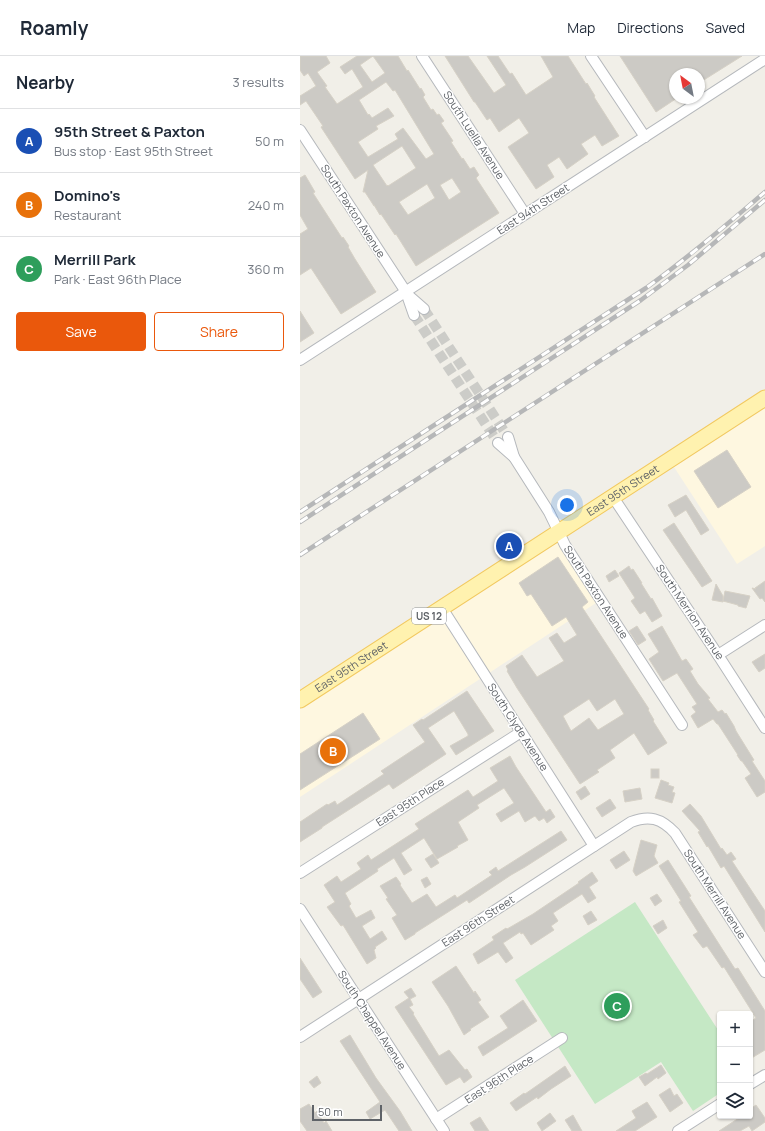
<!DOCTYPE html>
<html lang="en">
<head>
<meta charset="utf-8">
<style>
	body { margin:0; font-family:Manrope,sans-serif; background:#f6f6f7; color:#1f2937 }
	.controls { position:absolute; right:12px; bottom:12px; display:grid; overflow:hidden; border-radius:4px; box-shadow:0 1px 3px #0004 }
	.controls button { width:36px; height:36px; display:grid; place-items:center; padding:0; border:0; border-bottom:1px solid #e0e1e3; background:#fff; color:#1f2937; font:20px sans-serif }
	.compass { position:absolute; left:369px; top:12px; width:36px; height:36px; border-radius:50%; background:#fff; box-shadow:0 1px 3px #0004; rotate:328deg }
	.scale { position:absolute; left:12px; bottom:10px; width:70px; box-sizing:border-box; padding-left:4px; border:2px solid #5f6368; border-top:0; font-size:11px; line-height:14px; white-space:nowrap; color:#5f6368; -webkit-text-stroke:3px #fff; paint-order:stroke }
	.you { position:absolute; left:267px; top:449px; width:14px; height:14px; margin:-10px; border:3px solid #fff; border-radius:50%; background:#1a73e8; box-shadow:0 0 0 6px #1a73e833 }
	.badge { display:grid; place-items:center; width:26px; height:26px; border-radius:50%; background:#ea580c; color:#fff; font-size:13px; font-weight:700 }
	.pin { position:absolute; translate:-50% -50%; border:2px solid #fff; box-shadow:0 1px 4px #0006 }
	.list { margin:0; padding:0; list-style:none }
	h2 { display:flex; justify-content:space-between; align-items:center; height:52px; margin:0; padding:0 16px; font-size:17px }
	h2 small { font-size:13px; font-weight:400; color:#747a83 }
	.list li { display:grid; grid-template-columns:26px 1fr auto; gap:12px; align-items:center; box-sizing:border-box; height:64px; padding:0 16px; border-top:1px solid #e0e1e3 }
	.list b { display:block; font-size:15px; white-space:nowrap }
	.list p { margin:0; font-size:13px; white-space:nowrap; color:#747a83 }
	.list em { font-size:13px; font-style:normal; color:#747a83 }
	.actions { display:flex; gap:8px; padding:12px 16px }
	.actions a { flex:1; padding:9px 0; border:1px solid #ea580c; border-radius:4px; text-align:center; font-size:14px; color:#ea580c }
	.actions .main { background:#ea580c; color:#fff }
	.icon { flex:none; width:22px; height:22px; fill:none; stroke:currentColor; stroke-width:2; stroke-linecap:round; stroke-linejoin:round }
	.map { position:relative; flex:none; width:465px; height:1075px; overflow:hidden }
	header { display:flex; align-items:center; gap:24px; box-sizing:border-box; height:56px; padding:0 20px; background:#fff; border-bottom:1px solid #e0e1e3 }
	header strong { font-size:19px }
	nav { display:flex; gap:22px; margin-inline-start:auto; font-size:14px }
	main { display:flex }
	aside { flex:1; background:#fff }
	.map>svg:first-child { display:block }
	.commercial { fill:#fef7e0 }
	.green { fill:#c5e8c5 }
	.building { fill:#cccac5; stroke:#d6d1c6; fill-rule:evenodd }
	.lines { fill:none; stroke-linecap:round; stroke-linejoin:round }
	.minor-tunnel { stroke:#ccccc8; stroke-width:10; stroke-dasharray:10 5; stroke-linecap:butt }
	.minor-casing { stroke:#b5b8bc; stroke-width:12 }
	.primary-casing { stroke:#f2c960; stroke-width:17 }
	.minor { stroke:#fff; stroke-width:10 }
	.primary { stroke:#fff2af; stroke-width:15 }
	.rail-casing { stroke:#b6b7b8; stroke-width:4.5 }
	.rail { stroke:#fff; stroke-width:3; stroke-dasharray:9; stroke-linecap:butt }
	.labels { text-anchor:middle; stroke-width:3; stroke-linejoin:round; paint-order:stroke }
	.shield { fill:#fff; stroke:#8f9295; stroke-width:1 }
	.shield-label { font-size:10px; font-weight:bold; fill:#5f6368 }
	.street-label { font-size:11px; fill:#5f6368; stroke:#fff }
</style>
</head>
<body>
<header>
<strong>Roamly</strong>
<nav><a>Map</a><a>Directions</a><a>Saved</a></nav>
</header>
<main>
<aside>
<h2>Nearby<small>3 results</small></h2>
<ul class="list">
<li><span class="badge" style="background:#1a4fb4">A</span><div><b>95th Street &amp; Paxton</b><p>Bus stop · East 95th Street</p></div><em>50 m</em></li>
<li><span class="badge" style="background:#e8710a">B</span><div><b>Domino's</b><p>Restaurant</p></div><em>240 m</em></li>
<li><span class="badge" style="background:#2e9e5b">C</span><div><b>Merrill Park</b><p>Park · East 96th Place</p></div><em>360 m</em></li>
</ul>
<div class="actions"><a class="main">Save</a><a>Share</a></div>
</aside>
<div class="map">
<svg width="465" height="1075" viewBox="0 0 465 1075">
	<rect width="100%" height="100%" fill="#f1efe8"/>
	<g class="commercial">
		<path d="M465,352V490L437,508L374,411Z"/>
		<path d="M260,485L299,545L0,741V653Z"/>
	</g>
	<path class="green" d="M335,846L420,977V1037L393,1055L361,1006L295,1048L215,924Z"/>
	<g class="building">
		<path d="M0,0H26L30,7L17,16L27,30L25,31L37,48L63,31L52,13L45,18L40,11L57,0H73L60,9L72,26L85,17L73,0H98L107,15L108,14L120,33L121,32L125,39L123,41L131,54L133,53L137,59L139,58L144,65L141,67L153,85L151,86L162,103L163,102L170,113L174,111L179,119L176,122L199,157L116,210L96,178L95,179L81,158L80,159L74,149V150L65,136H63L68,114L55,123L21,71L23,70L6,45L0,49V40L16,30L8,17L4,20L0,14ZM86,26L93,35L95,34L134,98L126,103L103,72L95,78L98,83L68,101L58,86L78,73L76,70L94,60L88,52L72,62L69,58L68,59L59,44ZM102,90L116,112L88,130V129L87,130L73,109ZM152,122L161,136L149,144L140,129ZM127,128L135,142L108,159L99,146Z"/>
		<path d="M145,0H168L194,37L206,29L187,0H198L210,18L212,17L226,39L253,21L241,0H268L286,28L287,27L295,40L294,41L319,80L302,90L295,79L281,88L288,98L267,113L259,101L247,109L254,121L236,133L208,91L229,77L219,62L199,76L190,62L187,64L175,46H174Z"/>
		<path d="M320,0H442L399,27V18H375V26L369,30L375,39V42H377L356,56Z"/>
		<path d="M5,119L15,136L13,137L42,182L43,181L49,190L48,191L55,203L76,236L41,258L11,212L0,219V178L8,173L0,159V122Z"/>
		<path d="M0,255L14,277L0,286Z"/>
		<path d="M427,394L451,431L418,452L394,415Z"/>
		<path d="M386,439L409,474L401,479L386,454L375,461L368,449Z"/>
		<path d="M374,467L412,525L402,531L363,474Z"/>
		<path d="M258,501L288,546L282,551L349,653L348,654L354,664L353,665L367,687L348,699L334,677L310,694L315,702L297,714L299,716L280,728L217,632L207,615L208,614L206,610L222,599L237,621L264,605L249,582L257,577L264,587L277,579L266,561L252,570L231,538L227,540L219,527ZM289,643L297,655L315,643L324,658L298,674L289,662L271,675L263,660Z"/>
		<path d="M329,510L331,514L333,513L342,527H341L351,543L352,542L362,560L352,566L345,555L340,558L331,545L335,542L319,517Z"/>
		<path d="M315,514L319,520L309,526L306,520Z"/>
		<path d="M465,525V546L462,542L460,543L452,532L456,533L455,532Z"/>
		<path d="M416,528L423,540V546L412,544Z"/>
		<path d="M425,535L450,540L446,552L438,550V549L423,545Z"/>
		<path d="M337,570L346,584L338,589L329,575Z"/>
		<path d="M362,570L382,605L386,603L393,613L390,615L398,628L410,642L408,643L418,656L422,654L425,658L426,657L434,670L436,675L454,704L452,705L465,725V736L457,741L445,722L451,718L442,705H441L437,699H438L418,668H417L413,663L398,672L391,660L396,656L392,651L397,648L377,617L363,625L349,603L359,596L348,578Z"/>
		<path d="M465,598V612L459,616L452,606Z"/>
		<path d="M167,635L194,675L156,699L150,690L168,680V678L154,655L128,672L146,698L93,733L89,728L22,771V772L0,786V766L27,748L28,749L35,745L37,749L84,718L81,715L125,686L113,669L122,663L123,664Z"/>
		<path d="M63,657L80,683L0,734V698Z"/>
		<path d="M210,700L216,711L246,756L250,753L255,761L247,767L244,762L239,765L235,760L225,766L219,755L201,766L196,758L214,747L204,732L177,749L179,752L158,766L168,784L157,790L158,791L137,803L124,782L101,797L112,814L104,819L94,802L77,813L78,815L45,837L51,848L49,850L56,862L71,854L75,862L62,870L70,883L82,875L87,883L75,891L76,892L74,894L76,902L67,908L43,869L41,870L27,851L35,846L24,829L37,820L41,826L61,813L57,807L68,799L71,804L119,773L115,768L168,734L173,741L198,725L190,712Z"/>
		<rect x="351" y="713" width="8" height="9"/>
		<path d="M361,724L369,727L368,729L374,731L372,736L375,737L372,747L355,742Z"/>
		<path d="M285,730L290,738L281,744L276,736Z"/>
		<path d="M340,732L342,743L325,746L323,735Z"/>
		<path d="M310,743L316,752L302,761L296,752Z"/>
		<path d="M390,748L401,760L421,793L422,792L427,799L431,796L436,803L432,805L465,855V876L424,810L421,812L408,790L407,791L398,776L400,775L382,755Z"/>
		<path d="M261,775L267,784L225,811L211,819L169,847L167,844L115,877V878L105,884L92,862L97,859L86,843L88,842L80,830L96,821L101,828L100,829L112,847L127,838L136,851L155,839L157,842L192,819L189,816L196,811L198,815Z"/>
		<path d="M341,784L357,789L354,800L358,807L336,820L333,815Z"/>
		<path d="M324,795L330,804L316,813L310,804Z"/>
		<path d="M133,798L139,807L131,812L125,803Z"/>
		<path d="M368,804L391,840L389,841L419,888L435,913L438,912L465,955V994L450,1003V966L456,962L424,911L422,912L407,890L403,892L393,879L398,876L379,846L381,845L359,810Z"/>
		<path d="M292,816L298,825L289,831L296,842L288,847L282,838L253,857L258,865L251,870L254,874L231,889L223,877L221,878L220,876L203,887L213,902L206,907L198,896L178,908L173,898L194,884L192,881L206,872L207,873L233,858L279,827L278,826Z"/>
		<path d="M127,821L131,828L125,832L121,824Z"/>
		<path d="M357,838L362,845L355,850L350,842Z"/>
		<path d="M291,855L297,864L288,869L283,860Z"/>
		<path d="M363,864L367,872L358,878L353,870Z"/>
		<path d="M0,902L22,936L13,942L0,923Z"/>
		<path d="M156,910L174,937L175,935L181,944L178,946L189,961L170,973L171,974L164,979L148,950L132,926Z"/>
		<path d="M111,932L116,940L110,943L113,949L109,951L114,957L113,958L139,1000L149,994L165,1014L167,1013L172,1021L164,1027L160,1021L146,1029L95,951L109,942L104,936Z"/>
		<path d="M223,944L237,965L183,1000L178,991L208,972L200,960Z"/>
		<path d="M50,979L76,1022L100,1055L112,1075H99L85,1054L70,1063L66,1056L80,1046L40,985Z"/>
		<path d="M361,1009L366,1017L358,1023L357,1021L345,1030L339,1021L346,1017L347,1018Z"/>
		<path d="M265,1010L271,1020L251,1033L238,1043L237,1041L216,1055L210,1047L224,1037L225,1038Z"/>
		<path d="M17,1020L21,1027L14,1032L9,1026Z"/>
		<path d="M370,1032L374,1040L377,1038L383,1047L370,1056L359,1039Z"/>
		<path d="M347,1046L357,1061L335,1075H316L336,1062L332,1055Z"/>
		<path d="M9,1048L15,1057L17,1055L24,1067L26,1065L32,1075H7L0,1065V1053Z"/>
		<path d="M456,1049L465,1062V1066L452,1075L449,1070L440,1075H419L442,1060H450V1053Z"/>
		<path d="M250,1057L256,1065L242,1075L237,1067Z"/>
		<path d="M273,1059L282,1075H272L265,1064Z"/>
		<path d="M180,1061L185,1069L189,1075H175L170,1067Z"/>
	</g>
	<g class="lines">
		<g class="minor-tunnel">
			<path d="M124,253L208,381"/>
			<path d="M114,259L198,387"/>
		</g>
		<g class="minor-casing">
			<g id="minor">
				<path d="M122,0L225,158"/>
				<path d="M291,0L345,81"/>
				<path d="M0,74L106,236L114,259"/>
				<path d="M108,239L124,253"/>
				<path d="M0,304L465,3"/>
				<path d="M208,381L214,401"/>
				<path d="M198,387L214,401L249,456L265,489L382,669"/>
				<path d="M313,441L418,599L465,672"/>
				<path d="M142,552L294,790"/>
				<path d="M418,599L465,569"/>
				<path d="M0,817L221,676"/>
				<path d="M0,853L144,1075"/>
				<path d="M0,981L331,766C349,759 361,762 375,777L465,916"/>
				<path d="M450,1028L465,1019"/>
				<path d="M136,1063L262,982"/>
				<path d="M378,1075L420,1048"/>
			</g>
		</g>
		<g class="primary-casing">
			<g id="primary">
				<path id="s1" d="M0,644L465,342"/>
			</g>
		</g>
		<use href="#minor" class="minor"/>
		<use href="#primary" class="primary"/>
		<g class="rail-casing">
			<g id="rail">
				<path d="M0,456L346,232C388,202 426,169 465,136"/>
				<path d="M0,466L341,244L388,209L465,144"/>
				<path d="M0,499L465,198"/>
			</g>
		</g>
		<use href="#rail" class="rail"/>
	</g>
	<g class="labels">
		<rect class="shield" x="112" y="552" width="34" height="16" rx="3"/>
		<g class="shield-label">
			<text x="129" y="564">US 12</text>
		</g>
		<g class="street-label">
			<text transform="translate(174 79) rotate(57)" y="4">South Luella Avenue</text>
			<text transform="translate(233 153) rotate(-33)" y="4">East 94th Street</text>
			<text transform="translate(53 155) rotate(57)" y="4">South Paxton Avenue</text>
			<text dy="4" stroke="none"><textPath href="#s1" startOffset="385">East 95th Street</textPath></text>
			<text transform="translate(296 536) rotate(57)" y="4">South Paxton Avenue</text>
			<text transform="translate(390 556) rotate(56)" y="4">South Merrion Avenue</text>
			<text dy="4" stroke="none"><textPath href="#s1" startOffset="61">East 95th Street</textPath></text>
			<text transform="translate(218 671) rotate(57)" y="4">South Clyde Avenue</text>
			<text transform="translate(110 746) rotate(-33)" y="4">East 95th Place</text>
			<text transform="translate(415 838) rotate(57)" y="4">South Merrill Avenue</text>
			<text transform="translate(178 865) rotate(-33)" y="4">East 96th Street</text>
			<text transform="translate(72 964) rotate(57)" y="4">South Chappel Avenue</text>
			<text transform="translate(199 1023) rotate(-33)" y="4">East 96th Place</text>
		</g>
	</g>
</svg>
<div class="controls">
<button>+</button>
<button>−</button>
<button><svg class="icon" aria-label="layers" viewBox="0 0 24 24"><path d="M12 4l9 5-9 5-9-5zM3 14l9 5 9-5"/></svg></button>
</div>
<svg class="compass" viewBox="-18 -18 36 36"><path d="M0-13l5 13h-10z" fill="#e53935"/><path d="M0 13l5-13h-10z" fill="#747a83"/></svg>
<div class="scale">50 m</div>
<div class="you"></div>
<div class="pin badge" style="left:209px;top:490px;background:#1a4fb4">A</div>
<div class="pin badge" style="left:33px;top:695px;background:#e8710a">B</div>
<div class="pin badge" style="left:317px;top:950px;background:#2e9e5b">C</div>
</div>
</main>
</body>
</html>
